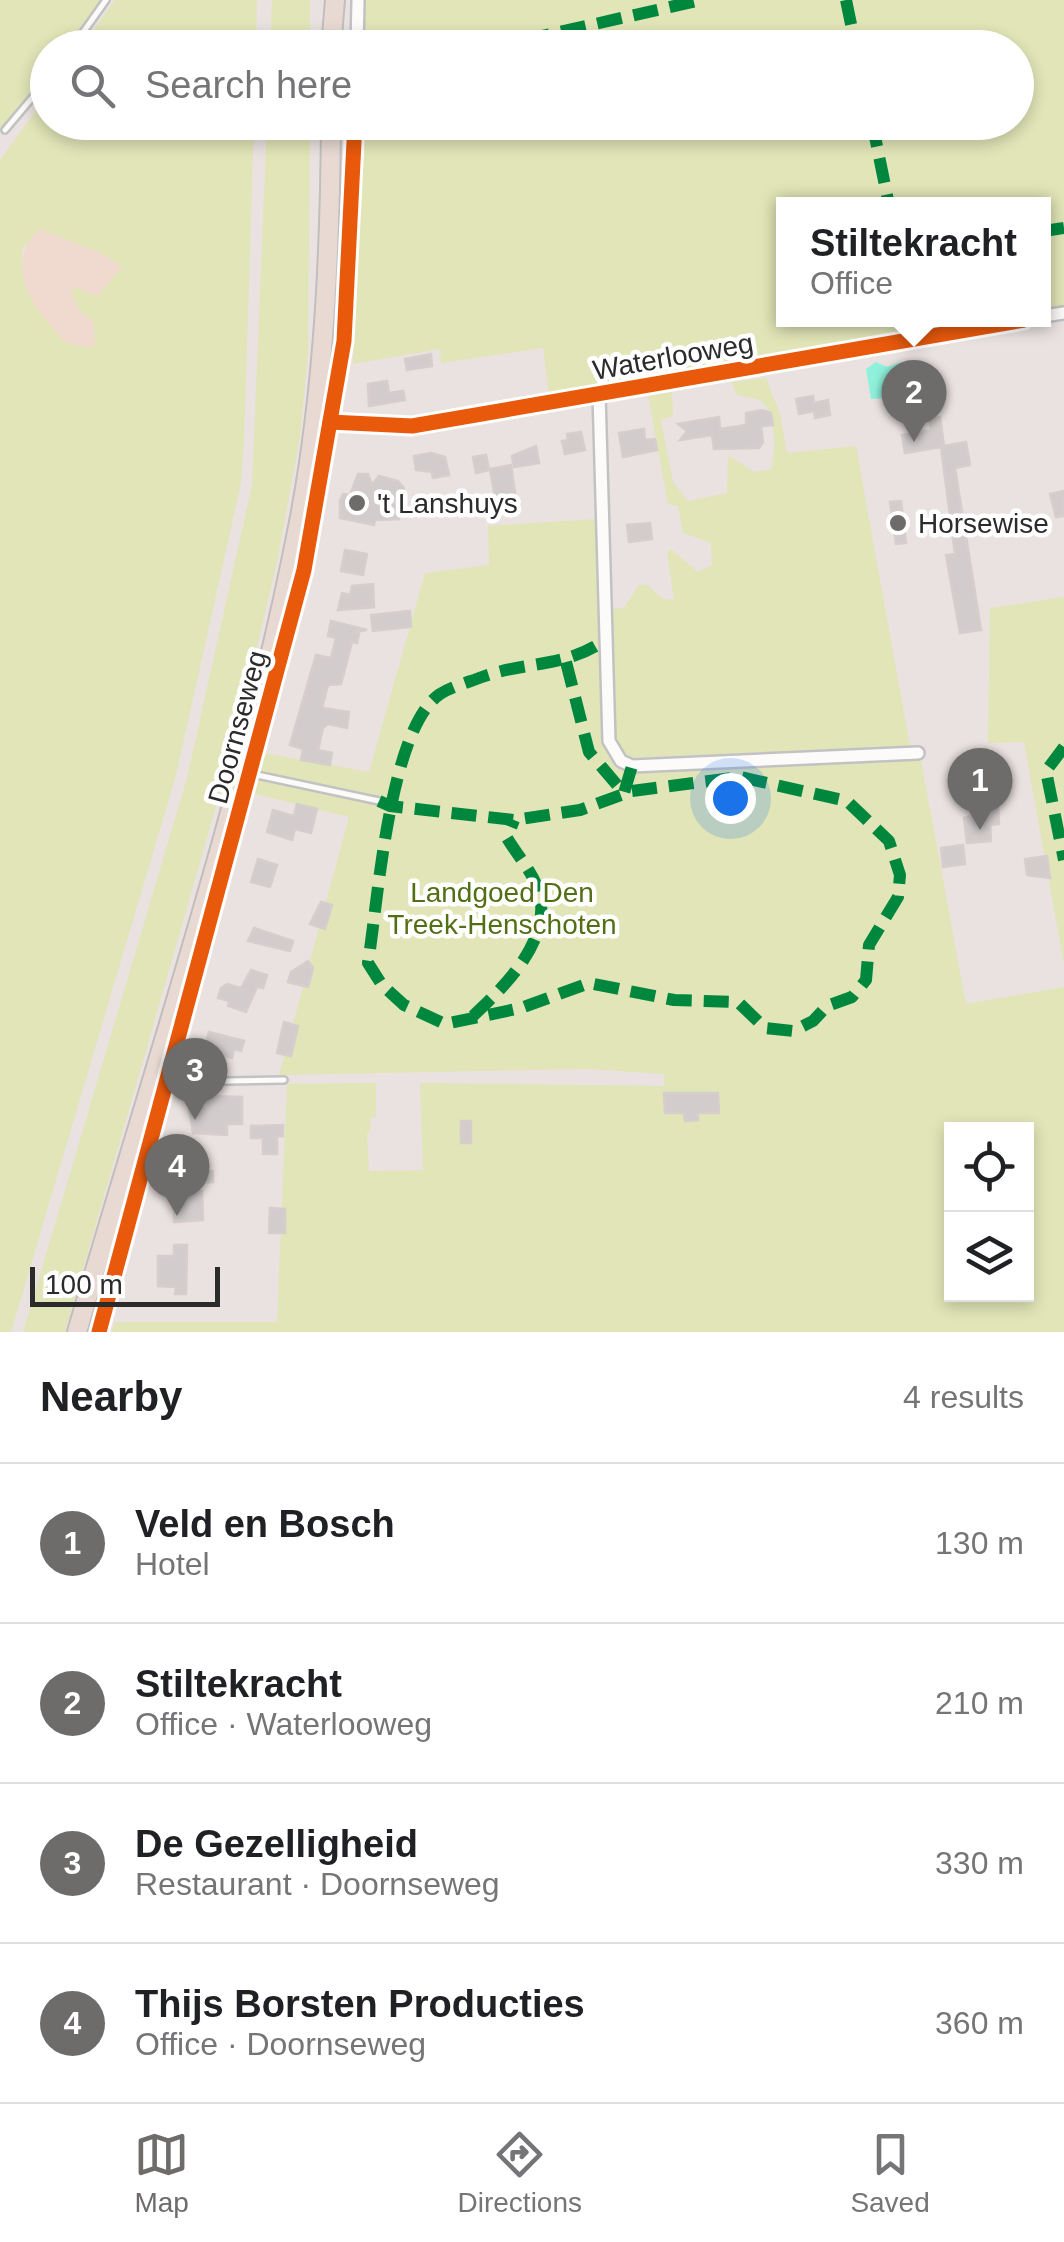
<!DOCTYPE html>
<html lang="en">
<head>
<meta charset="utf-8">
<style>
	body { margin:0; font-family:Arial,sans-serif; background:#f2f2f2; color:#202124 }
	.controls { position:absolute; right:30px; bottom:30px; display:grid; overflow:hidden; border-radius:0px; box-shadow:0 5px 15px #0003 }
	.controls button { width:90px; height:90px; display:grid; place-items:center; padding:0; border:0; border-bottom:2px solid #e0e0e0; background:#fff; color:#202124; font:50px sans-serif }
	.scale { position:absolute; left:30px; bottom:25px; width:190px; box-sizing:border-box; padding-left:10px; border:5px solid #2b2b2b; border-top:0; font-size:28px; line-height:35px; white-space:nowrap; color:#2b2b2b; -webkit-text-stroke:8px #fff; paint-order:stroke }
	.you { position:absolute; left:730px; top:798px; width:35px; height:35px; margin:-25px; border:8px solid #fff; border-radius:50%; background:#1a73e8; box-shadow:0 0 0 15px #1a73e833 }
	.badge { display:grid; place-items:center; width:65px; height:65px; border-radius:50%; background:#6e6b6b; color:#fff; font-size:32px; font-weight:700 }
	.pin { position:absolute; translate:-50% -82px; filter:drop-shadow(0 2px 5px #0008) }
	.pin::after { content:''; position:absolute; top:52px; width:35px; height:30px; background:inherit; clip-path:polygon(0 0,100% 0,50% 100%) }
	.popup { position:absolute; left:776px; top:197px; width:275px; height:130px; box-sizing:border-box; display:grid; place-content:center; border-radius:0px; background:#fff; filter:drop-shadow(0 2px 8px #0005); font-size:32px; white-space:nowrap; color:#757577 }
	.popup b { font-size:38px; color:#202124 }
	.popup::after { content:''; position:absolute; left:50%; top:100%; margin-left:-20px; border:20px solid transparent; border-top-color:#fff }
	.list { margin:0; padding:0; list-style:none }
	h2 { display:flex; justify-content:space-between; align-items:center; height:130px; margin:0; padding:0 40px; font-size:42px }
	h2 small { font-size:32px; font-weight:400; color:#757577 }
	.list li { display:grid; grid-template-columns:65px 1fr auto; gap:30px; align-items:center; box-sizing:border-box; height:160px; padding:0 40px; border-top:2px solid #e0e0e0 }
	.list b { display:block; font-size:38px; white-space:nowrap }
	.list p { margin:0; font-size:32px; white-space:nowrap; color:#757577 }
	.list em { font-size:32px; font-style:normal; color:#757577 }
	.icon { flex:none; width:55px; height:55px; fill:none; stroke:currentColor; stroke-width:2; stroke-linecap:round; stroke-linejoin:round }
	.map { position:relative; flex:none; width:1064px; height:1332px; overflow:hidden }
	.search { position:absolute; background:#fff; box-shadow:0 5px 15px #0003; left:30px; right:30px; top:30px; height:110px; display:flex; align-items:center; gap:25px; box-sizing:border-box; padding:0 35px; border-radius:55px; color:#757577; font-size:38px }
	.sheet { height:770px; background:#fff }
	nav { display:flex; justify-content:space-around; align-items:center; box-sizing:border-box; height:140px; border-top:2px solid #e0e0e0; background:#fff; font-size:28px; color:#757577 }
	nav a { display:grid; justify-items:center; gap:5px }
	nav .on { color:#6e6b6b }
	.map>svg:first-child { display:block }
	.green { fill:#e1e5b7; fill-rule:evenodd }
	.sand { fill:#f0d9ce }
	.water { fill:#8ff1db }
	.building { fill:#d2cccc; stroke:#d5cecd; stroke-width:2.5 }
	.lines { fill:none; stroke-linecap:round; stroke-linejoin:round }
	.lane-casing { stroke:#c3c2c3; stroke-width:10 }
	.street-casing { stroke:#c3c2c3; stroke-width:16 }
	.primary-casing { stroke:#c1bebe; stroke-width:22 }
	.lane { stroke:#fcfbfa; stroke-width:5 }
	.street { stroke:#fcfbfa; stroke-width:11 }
	.primary { stroke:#e8d9d3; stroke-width:18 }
	.quiet { stroke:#00873e; stroke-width:12; stroke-dasharray:25 12; stroke-linecap:butt }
	.cycleway-casing { stroke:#fff; stroke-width:21 }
	.cycleway { stroke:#e8590c; stroke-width:15 }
	.poi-dot { fill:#6e6b6b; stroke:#fff; stroke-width:4 }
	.labels { text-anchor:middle; stroke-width:9; stroke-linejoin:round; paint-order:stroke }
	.street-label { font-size:28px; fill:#2b2b2b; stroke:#fff }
	.poi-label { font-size:28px; fill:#2b2b2b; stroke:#fff; text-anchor:start }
	.park-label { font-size:28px; fill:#536f15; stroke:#fff }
</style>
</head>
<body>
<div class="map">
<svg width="1064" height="1332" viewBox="0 0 1064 1332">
	<rect width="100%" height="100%" fill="#eae2e1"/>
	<g class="green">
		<path d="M0,0H101L67,47L48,48L47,75L14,122L0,128Z"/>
		<path d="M115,0H257L256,47H81Z"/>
		<path d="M272,0H310V47H270Z"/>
		<path d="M364,0H1064V306L1044,310V205H784V320H988L549,395L543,348L441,363L440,349L353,364L362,123L1016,122V48L362,47Z"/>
		<path d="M47,95L48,122L254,123L244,442L241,483L176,775L11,1332H0V160ZM24,244L90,296L76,286L71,292L78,309L88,317L58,334C40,305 14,281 24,244Z"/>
		<path d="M267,122L310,123L308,353L300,437L277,562L234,744L65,1332H23L187,778L252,485Z"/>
		<path d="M766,378L780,414L787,453L856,446L910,746L626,758L618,753L614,738L609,609L624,608L638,586L646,584L663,599L674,600L667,553L671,549L698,572L712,565L711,543L683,533L678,506L668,504L648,395L672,392L673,416L661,420L673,482L688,501L727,493L728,455L754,472L771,469C776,454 777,409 759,400C752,397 744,398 736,394L732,382Z"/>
		<path d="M596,519L605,749L617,765L662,771L920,755L966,1004L1064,987V1332H112L115,1322H277L287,1084L376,1083V1117H371L370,1132L367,1133L369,1171L423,1170L420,1083L664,1086V1074L588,1069L279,1075L349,817L251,793L258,767L251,765L256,748L264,753L369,772L425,573L489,565L488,526ZM952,1130H1026V1294H952Z"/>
		<path d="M1064,597V965L1024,742L988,743L990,608Z"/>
	</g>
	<path class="sand" d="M39,229L103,254L122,267L97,296L76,287L71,292L78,309L94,323L95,345L90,348L67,343C35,312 1,267 39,229Z"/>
	<path class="water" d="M876,362L887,367L901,362L906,367L886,378L885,398L871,399L866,369Z"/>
	<g class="building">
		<path d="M431,354L432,366L407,370L405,359Z"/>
		<path d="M387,381L389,393L403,391L405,400L369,406L368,384Z"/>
		<path d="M922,381L920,408L899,405V386Z"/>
		<path d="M813,396L814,403L828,400L830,415L815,418L814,411L799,414L796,399Z"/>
		<path d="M762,410L771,413L773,425L761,426L763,442L759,448L714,449L712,435L680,440L687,431L678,424L719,417L720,429L746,425V413Z"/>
		<path d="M940,417L944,446L966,442L970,465L955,468L981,630L960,633L946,555L955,554L941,447L905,453L902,435L931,430L929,419Z"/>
		<path d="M644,429L645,440L655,439L657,450L623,457L619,433Z"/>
		<path d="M581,432L585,450L565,454L562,441L568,440L567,434Z"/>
		<path d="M536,446L539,463L514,467L512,456Z"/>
		<path d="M431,453L445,457L449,475L433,478L432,472L416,470L414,456Z"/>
		<path d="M486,455L489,470L476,473L473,457Z"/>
		<path d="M511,465L516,500L496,503L490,469Z"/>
		<path d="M358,474H368L372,485L379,476L398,481L404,488L399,519L375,520L374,525L340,518V501L343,494L350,495Z"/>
		<path d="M1064,491V516L1056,517L1050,494Z"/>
		<path d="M901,501L906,543L896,544L890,502Z"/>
		<path d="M650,523L652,539L629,542L627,525Z"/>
		<path d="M345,550L367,554L363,575L341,571Z"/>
		<path d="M373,584L374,607L338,610L342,593L350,595L352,586Z"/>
		<path d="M410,611L411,627L373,631L371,615Z"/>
		<path d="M331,621L367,630L355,632L359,634L357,643L352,642L341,684L328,685L322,708L349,712L347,728L328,724L323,728L318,750L332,753L330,765L301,760L303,749L290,745L316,655L331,658L336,638L328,636Z"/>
		<path d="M297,804L317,809L311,833L295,829L292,840L267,832L273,810L294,816Z"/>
		<path d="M998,806L999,824L990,825L991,841L967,843L964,818L979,814L978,808Z"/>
		<path d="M963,845L965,864L943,867L941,848Z"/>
		<path d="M1047,856L1050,878L1027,875L1025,859Z"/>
		<path d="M258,859L277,865L270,887L251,882Z"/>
		<path d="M321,902L332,905L325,929L310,924Z"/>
		<path d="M254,928L293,941L290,951L248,941Z"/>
		<path d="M308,961L313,968L308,987L288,982L291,972Z"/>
		<path d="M251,970L267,975L263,988L257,987L246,1012L228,1006L229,1001L218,998L221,988L227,984L241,988Z"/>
		<path d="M284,1022L298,1026L291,1056L277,1053Z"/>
		<path d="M209,1032L244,1041L241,1051L234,1049L232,1058L204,1049Z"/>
		<path d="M664,1093H718L719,1113H698V1120L685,1121L684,1113H665Z"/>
		<path d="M206,1096L242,1097V1124H227V1135L193,1133L189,1106L206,1107Z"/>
		<rect x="461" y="1121" width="10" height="22"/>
		<path d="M283,1125V1136H277V1154H263V1138H251V1126Z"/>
		<path d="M193,1171H213V1182L193,1183Z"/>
		<path d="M174,1191H202L203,1220L174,1222Z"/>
		<path d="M270,1208L285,1209V1233H269Z"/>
		<path d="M174,1245H187L186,1294H175L176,1287L158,1286V1256H174Z"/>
	</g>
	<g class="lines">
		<g class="lane-casing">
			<g id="lane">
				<path d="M72,48L106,0"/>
				<path d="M5,130L48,79"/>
				<path d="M252,774L379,801"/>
				<path d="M168,1082L284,1080"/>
			</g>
		</g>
		<g class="street-casing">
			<g id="street">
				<path d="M357,48L358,0"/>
				<path d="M1044,316L1064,313"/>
				<path d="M599,394L609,741L621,761L632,766L918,753"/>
				<path d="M330,422L412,426L1024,320"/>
				<path d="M99,1332L304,570L344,341L355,122"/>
			</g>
		</g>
		<g class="primary-casing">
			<g id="primary">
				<path d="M331,48L335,0"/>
				<path d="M77,1332C154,1065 246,795 299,522C324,391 330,255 331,122"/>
			</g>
		</g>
		<use href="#lane" class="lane"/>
		<use href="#street" class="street"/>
		<use href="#primary" class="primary"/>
		<g class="quiet">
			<path d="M846,0L856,48"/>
			<path d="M489,48L701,0"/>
			<path d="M872,122L889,205"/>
			<path d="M1044,231L1064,228"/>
			<path d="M566,662L589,752L624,793L632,766"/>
			<path d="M1064,747L1046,771L1064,860"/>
			<path d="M379,801L390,806L514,820L580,810L632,791L740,777L847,801L889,841L900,875L898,897L869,945L866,980L852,997L827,1006L813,1021L793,1031L765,1028L738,1002L674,1000L589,983L521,1008L445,1024L404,1005L382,985L368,963C378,902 389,729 440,694C451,687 469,682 482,677C525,661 566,668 605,640"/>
			<path d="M473,1016C506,985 558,935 536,884C529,868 516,853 507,838L514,820"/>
		</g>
		<g class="cycleway-casing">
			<g id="cycleway">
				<path d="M330,422L412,426L1024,320"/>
				<path d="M99,1332L304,570L344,341L355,122"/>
			</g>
		</g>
		<use href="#cycleway" class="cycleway"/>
	</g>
	<g class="poi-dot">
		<circle cx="357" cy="503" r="10"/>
		<circle cx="898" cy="523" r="10"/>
	</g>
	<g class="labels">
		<g class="street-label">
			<text transform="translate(673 356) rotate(-10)" y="10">Waterlooweg</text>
			<text transform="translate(237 727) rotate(-75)" y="10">Doornseweg</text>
		</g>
		<g class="poi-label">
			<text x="377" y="513">'t Lanshuys</text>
			<text x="918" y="533">Horsewise</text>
		</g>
		<g class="park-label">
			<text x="502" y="902">Landgoed Den<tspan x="502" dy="32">Treek-Henschoten</tspan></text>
		</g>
	</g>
</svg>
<div class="controls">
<button><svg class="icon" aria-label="locate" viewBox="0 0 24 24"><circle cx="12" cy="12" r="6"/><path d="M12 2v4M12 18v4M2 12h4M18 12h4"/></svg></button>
<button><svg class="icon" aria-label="layers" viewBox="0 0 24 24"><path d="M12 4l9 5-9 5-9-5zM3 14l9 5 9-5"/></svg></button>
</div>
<div class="scale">100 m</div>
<div class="you"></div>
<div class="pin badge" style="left:980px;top:830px">1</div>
<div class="pin badge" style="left:914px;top:442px">2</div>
<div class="popup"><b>Stiltekracht</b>Office</div>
<div class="pin badge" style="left:195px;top:1120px">3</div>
<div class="pin badge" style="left:177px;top:1216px">4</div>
<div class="search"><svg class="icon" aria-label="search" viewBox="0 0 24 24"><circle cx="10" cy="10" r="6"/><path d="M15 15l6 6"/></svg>Search here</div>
</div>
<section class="sheet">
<h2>Nearby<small>4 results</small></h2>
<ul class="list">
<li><span class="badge">1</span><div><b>Veld en Bosch</b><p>Hotel</p></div><em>130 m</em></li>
<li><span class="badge">2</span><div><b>Stiltekracht</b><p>Office · Waterlooweg</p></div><em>210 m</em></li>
<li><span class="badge">3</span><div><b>De Gezelligheid</b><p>Restaurant · Doornseweg</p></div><em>330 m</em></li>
<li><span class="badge">4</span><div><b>Thijs Borsten Producties</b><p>Office · Doornseweg</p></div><em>360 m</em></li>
</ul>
</section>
<nav>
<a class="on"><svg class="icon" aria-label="map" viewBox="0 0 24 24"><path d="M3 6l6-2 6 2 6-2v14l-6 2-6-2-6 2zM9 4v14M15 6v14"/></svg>Map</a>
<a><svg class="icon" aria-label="directions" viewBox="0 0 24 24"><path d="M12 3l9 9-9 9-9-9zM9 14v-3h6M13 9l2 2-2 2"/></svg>Directions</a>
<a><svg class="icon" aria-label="saved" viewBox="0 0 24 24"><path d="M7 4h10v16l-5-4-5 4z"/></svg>Saved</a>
</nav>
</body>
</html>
